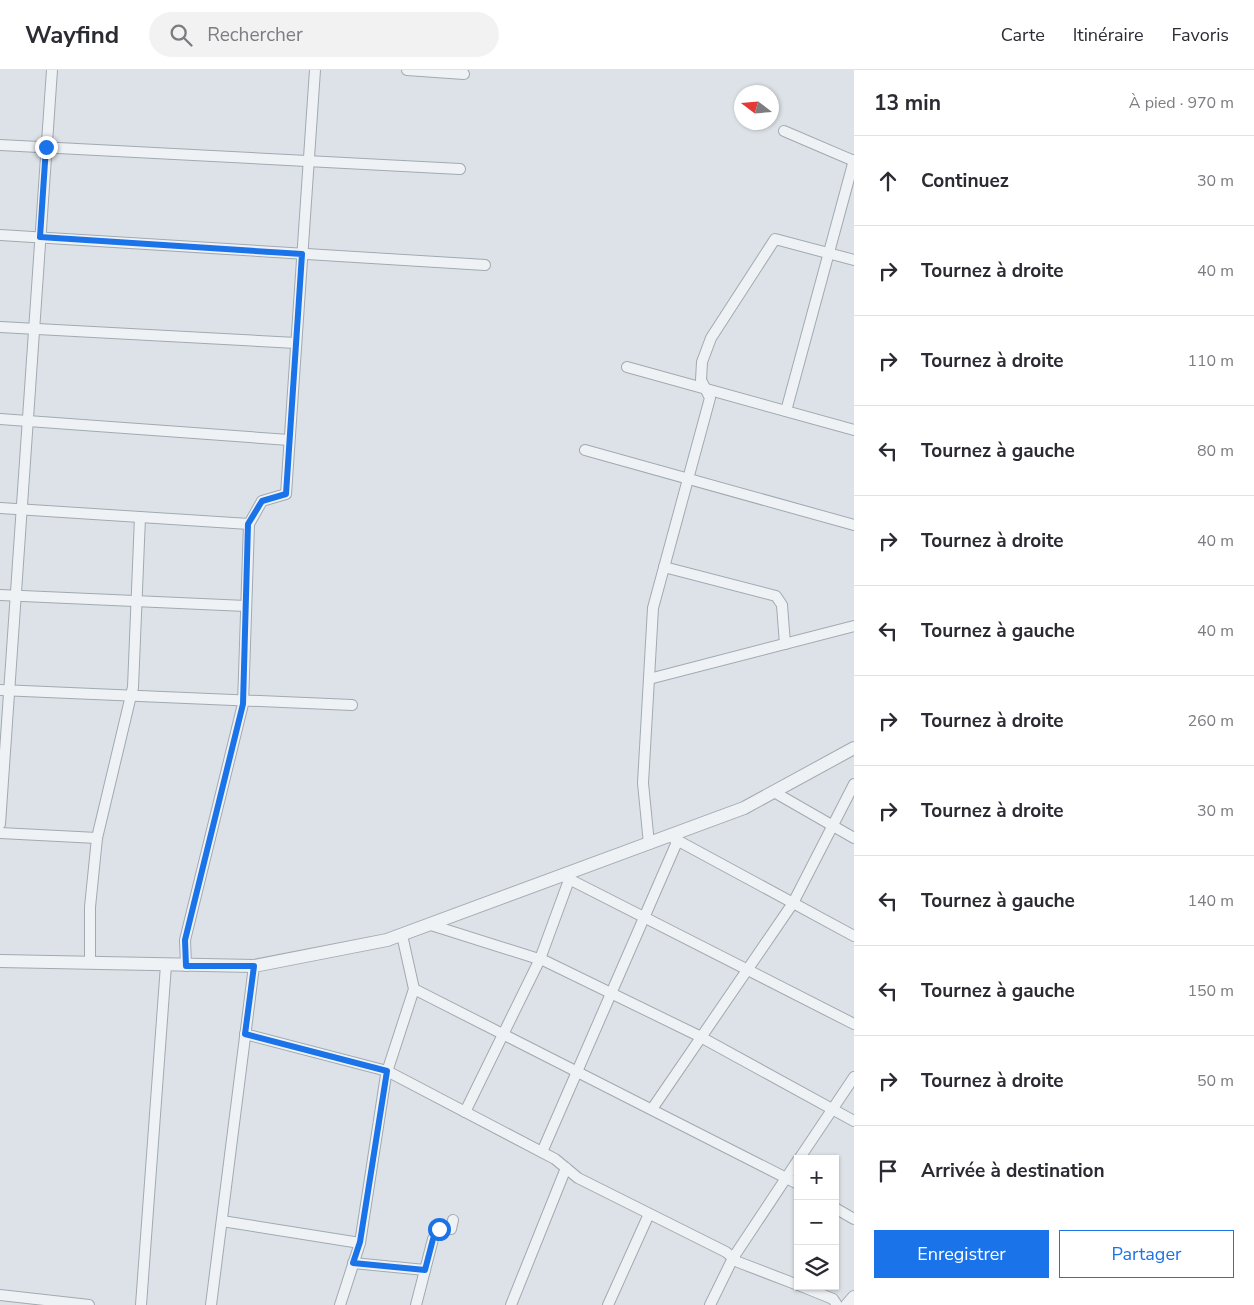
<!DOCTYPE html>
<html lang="fr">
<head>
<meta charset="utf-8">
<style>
	body { margin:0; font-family:"Nunito Sans",sans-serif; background:#f2f2f3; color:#2b2b33 }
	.controls { position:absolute; right:15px; bottom:15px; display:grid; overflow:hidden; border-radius:0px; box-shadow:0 1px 4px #0004 }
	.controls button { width:45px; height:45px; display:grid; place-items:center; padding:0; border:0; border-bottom:1px solid #e1e1e2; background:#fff; color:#2b2b33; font:25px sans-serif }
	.compass { position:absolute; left:734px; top:15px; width:45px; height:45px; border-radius:50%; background:#fff; box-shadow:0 1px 4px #0004; rotate:286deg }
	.stop { position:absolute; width:15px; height:15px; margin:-11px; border:4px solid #1a73e8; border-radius:50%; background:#fff }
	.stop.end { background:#1a73e8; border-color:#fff; box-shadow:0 1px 5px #0008 }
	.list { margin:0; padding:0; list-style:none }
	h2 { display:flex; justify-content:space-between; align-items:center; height:65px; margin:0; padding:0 20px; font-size:21px }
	h2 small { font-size:16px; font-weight:400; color:#7c7c81 }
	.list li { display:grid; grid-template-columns:32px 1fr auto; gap:15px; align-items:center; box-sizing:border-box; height:90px; padding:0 20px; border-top:1px solid #e1e1e2 }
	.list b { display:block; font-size:19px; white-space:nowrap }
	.list em { font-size:16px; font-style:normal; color:#7c7c81 }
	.actions { display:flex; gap:10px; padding:15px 20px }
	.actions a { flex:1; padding:11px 0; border:1px solid #1a73e8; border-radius:0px; text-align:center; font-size:18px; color:#1a73e8 }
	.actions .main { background:#1a73e8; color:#fff }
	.icon { flex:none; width:28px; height:28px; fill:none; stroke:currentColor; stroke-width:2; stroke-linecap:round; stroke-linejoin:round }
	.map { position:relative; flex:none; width:854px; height:1235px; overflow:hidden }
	header { display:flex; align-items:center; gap:30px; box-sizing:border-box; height:70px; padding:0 25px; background:#fff; border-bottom:1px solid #e1e1e2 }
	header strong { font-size:24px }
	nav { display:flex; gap:28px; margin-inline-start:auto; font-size:18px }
	.search { width:350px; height:45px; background:#f2f2f3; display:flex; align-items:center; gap:12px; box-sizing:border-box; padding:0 18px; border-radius:28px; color:#7c7c81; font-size:19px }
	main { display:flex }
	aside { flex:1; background:#fff }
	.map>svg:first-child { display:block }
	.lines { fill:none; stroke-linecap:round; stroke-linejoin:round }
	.minor-casing { stroke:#a1aab1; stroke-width:12 }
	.tertiary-casing { stroke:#a1aab1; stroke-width:14 }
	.minor { stroke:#eff2f5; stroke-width:10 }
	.tertiary { stroke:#eff2f5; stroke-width:12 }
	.route { stroke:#1a73e8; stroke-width:6 }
</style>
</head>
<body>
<header>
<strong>Wayfind</strong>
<div class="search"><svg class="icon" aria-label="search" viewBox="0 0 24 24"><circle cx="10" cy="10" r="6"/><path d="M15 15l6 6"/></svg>Rechercher</div>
<nav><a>Carte</a><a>Itinéraire</a><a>Favoris</a></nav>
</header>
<main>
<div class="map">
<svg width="854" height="1235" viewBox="0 0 854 1235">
	<rect width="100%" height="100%" fill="#dce2e7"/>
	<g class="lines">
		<g class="minor-casing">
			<g id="minor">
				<path d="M407,0L464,4"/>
				<path d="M784,61L854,91"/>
				<path d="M0,75L460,99"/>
				<path d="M0,165L485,195"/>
				<path d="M0,257L296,273"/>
				<path d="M627,297L854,360"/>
				<path d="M786,341L854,90"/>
				<path d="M0,349L289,370"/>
				<path d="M585,380L854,455"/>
				<path d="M0,438L249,454"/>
				<path d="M664,497L776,526L782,535L785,574"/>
				<path d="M0,525L246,536"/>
				<path d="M649,609L854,556"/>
				<path d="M0,620L352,635"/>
				<path d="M774,722L854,768"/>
				<path d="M0,754L52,0"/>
				<path d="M0,763L97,768L90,837V893"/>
				<path d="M97,768L133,617L140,447"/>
				<path d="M673,768L854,866"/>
				<path d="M649,774L643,713L653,538L710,328L701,310L702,292L711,268L775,169L854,190"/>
				<path d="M563,806L854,954"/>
				<path d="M431,855L545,891L697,965L854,1051"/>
				<path d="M186,896L185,870L243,634L249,454L262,431L286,424L315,0"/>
				<path d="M414,919L798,1114"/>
				<path d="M245,964L387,1001L555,1089L578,1108L726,1182L738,1192L798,1215"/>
				<path d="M652,1039L793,833L854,714"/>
				<path d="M465,1042L540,889L569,810"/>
				<path d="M542,1082L677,772"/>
				<path d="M799,1089L854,1007"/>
				<path d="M835,1138L854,1149"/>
				<path d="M222,1151L360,1173"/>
				<path d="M353,1193L425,1200"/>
				<path d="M801,1216L833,1229L837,1235"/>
				<path d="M0,1225L89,1235"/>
				<path d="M141,1235L166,895"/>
				<path d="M211,1235L254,896"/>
				<path d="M340,1235L360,1173L386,1005L414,919L402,865"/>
				<path d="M416,1235L433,1169L439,1159H451L453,1150"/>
				<path d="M511,1235L566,1098"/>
				<path d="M608,1235L649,1144"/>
				<path d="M710,1235L733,1188L798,1090"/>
			</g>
		</g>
		<g class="tertiary-casing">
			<g id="tertiary">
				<path d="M0,891L254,896L387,870L744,738L854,678"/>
				<path d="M847,1235L854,1227"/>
			</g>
		</g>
		<use href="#minor" class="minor"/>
		<use href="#tertiary" class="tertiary"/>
	</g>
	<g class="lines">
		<path class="route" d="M46,77L40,167L302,184L286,424L262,431L248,454L243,634L185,870L186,896H254L245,964L387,1001L360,1172L353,1193L425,1200L433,1169L439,1159"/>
	</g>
</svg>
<div class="controls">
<button>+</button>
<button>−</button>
<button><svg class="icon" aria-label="layers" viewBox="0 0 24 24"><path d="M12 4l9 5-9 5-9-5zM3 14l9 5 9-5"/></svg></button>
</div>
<svg class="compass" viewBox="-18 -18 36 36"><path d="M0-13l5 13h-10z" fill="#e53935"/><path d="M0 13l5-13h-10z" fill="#7c7c81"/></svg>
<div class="stop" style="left:439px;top:1159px"></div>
<div class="stop end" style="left:46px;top:77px"></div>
</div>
<aside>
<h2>13 min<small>À pied · 970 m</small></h2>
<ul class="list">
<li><svg class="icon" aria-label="ahead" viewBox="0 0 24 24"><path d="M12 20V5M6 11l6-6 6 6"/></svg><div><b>Continuez</b></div><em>30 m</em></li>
<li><svg class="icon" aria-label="right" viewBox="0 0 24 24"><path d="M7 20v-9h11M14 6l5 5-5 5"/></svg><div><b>Tournez à droite</b></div><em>40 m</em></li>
<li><svg class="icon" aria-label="right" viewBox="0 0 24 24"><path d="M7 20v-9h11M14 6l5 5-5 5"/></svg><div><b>Tournez à droite</b></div><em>110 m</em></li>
<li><svg class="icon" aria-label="left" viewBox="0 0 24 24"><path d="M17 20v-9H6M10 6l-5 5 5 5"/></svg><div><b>Tournez à gauche</b></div><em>80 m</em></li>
<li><svg class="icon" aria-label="right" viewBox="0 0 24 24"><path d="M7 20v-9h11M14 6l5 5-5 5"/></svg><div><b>Tournez à droite</b></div><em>40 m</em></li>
<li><svg class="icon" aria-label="left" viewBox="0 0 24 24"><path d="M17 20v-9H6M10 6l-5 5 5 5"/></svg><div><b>Tournez à gauche</b></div><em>40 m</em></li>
<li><svg class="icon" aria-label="right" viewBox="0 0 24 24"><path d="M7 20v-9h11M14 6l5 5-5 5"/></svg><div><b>Tournez à droite</b></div><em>260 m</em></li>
<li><svg class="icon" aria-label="right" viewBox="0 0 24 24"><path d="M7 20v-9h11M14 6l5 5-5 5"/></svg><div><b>Tournez à droite</b></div><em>30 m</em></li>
<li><svg class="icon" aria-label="left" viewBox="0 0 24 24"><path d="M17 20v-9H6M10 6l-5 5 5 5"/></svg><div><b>Tournez à gauche</b></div><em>140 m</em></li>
<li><svg class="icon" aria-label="left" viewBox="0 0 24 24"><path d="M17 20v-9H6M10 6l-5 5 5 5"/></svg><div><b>Tournez à gauche</b></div><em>150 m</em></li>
<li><svg class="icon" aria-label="right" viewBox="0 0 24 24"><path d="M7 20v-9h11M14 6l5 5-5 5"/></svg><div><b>Tournez à droite</b></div><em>50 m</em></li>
<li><svg class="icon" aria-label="arrive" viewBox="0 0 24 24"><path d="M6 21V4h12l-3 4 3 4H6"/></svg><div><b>Arrivée à destination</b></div></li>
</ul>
<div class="actions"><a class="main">Enregistrer</a><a>Partager</a></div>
</aside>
</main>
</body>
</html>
